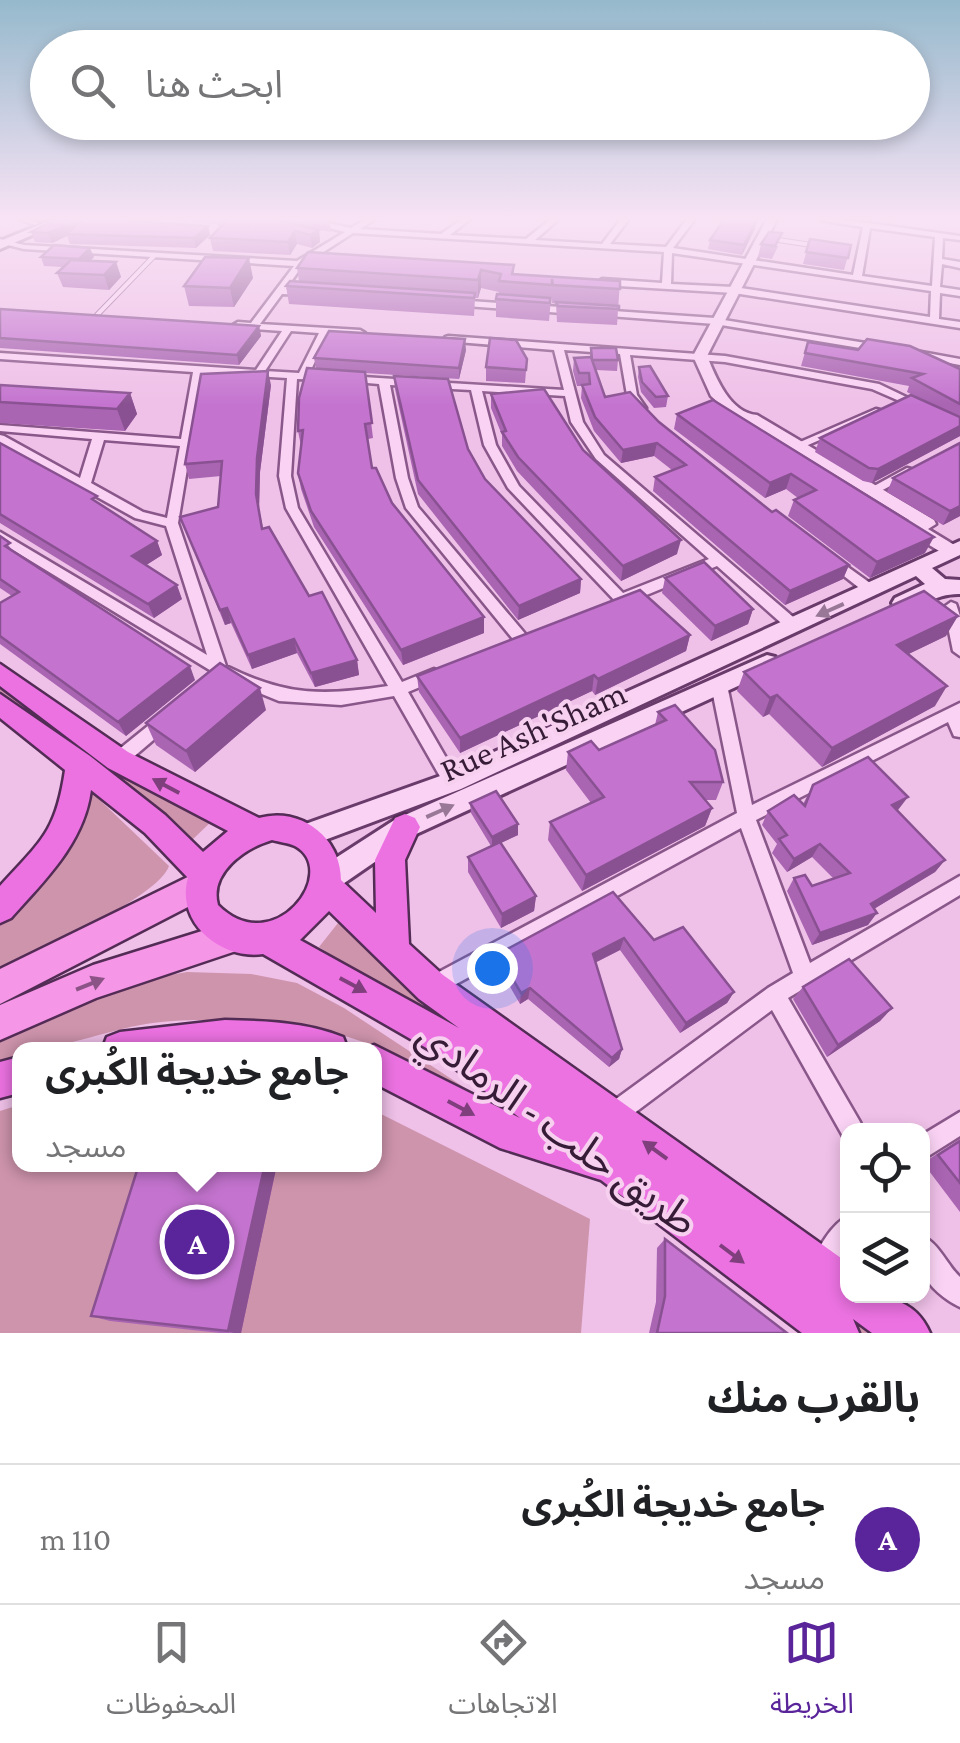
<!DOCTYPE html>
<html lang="ar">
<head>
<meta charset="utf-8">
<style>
	body { margin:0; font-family:"Crimson Pro","Noto Sans Arabic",serif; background:#f2f2f2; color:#202124; direction:rtl }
	.controls { position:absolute; right:30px; bottom:30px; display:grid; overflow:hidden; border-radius:20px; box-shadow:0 5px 15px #0003 }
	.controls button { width:90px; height:90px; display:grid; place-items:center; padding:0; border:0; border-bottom:2px solid #e0e0e0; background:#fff; color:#202124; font:50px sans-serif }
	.you { position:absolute; left:492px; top:968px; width:35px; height:35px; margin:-25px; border:8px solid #fff; border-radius:50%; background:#1a73e8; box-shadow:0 0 0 15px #1a73e833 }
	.badge { display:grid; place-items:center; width:65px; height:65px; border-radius:50%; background:#5a259a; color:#fff; font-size:32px; font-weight:700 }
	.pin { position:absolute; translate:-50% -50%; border:5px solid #fff; box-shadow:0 2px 10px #0006 }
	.popup { position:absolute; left:12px; top:1042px; width:370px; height:130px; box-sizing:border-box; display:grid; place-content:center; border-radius:20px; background:#fff; filter:drop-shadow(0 2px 8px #0005); font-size:32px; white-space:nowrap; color:#757577 }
	.popup b { font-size:38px; color:#202124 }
	.popup::after { content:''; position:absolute; left:50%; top:100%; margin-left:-20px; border:20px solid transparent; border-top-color:#fff }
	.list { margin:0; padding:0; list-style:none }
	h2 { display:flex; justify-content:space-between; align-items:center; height:130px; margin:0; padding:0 40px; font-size:42px }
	h2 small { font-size:32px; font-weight:400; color:#757577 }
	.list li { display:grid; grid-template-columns:65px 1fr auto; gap:30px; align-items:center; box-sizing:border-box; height:140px; padding:0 40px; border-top:2px solid #e0e0e0 }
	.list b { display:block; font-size:38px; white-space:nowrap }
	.list p { margin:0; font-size:32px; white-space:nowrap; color:#757577 }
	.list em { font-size:32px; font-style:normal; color:#757577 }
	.icon { flex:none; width:55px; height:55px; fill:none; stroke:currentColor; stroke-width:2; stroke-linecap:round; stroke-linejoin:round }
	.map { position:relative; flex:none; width:960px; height:1333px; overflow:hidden; direction:ltr }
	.search { position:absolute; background:#fff; box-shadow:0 5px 15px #0003; left:30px; right:30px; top:30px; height:110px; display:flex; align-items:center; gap:25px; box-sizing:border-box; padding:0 35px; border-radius:55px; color:#757577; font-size:38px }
	.sheet { height:270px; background:#fff }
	nav { display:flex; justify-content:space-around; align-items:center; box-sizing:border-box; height:140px; border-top:2px solid #e0e0e0; background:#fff; font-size:28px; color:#757577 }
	nav a { display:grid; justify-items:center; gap:5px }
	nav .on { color:#5a259a }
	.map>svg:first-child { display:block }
	.green { fill:#ce94ac }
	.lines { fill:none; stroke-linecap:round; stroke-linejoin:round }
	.service-casing { stroke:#895789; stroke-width:6 }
	.minor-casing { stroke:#895789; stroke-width:5 }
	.tertiary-casing { stroke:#895789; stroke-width:5 }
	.secondary-casing { stroke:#693b6b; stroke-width:6 }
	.primary-casing { stroke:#532c56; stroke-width:5 }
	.trunk-casing { stroke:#532c56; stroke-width:5 }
	.service { stroke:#fad3f4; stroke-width:4 }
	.minor { fill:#fad3f4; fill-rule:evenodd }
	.tertiary { fill:#fad3f4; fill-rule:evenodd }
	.secondary { fill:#fad3f4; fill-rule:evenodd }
	.primary { fill:#f596e6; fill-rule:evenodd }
	.trunk { fill:#ec72e2; fill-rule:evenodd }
	.wall { fill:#a964b2 }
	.shaded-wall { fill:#895191 }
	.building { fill:#c474cf; stroke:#895191; stroke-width:2.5 }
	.oneway { fill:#987896 }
	.oneway2 { fill:#7f3e7c }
	.oneway3 { fill:#8c5386 }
	.labels { text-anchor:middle; stroke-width:8; stroke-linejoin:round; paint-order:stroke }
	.street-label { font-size:35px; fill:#371c38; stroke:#f7d0f0 }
	.near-street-label { font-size:42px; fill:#371c38; stroke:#f7d0f0 }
</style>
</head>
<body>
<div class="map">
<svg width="960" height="1333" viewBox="0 0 960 1333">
	<rect width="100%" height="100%" fill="#efc0e8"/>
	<g class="green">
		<path d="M0,685L214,819L192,840L138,793L0,692Z"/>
		<path d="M85,786L169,866C158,898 34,952 0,969V922Z"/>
		<path d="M338,923L414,984L890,1333H859L431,1020L319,947Z"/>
		<path d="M187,972L251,974L297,983L344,1008L509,1117C456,1089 397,1049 337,1034C284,1022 200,1015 146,1024C103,1031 64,1049 19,1050V1059L0,1066V1036L153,978Z"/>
		<path d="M19,1105V1164H374L375,1111L590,1219L581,1333H0V1111Z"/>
	</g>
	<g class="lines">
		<g class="service-casing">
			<g id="service">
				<path d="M772,239L818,246"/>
				<path d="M97,315L155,255"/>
			</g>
		</g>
		<g class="minor-casing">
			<g id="minor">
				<path d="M19,219H29L39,223L35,225Z"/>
				<path d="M297,219H309L351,228L366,219H375L360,229L441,234L462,219H470L450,235L526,239L551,219H559L535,240L602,244L621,219H629L610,244L666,247L687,219H695L673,248L853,275L863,227L825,221L821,219H839L960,236V240L943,238L942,259L960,262V268L942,264L940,287L960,290V296L940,293L939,319L960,322V328L734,293L602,285L598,282L602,279L662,283L664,252L353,233L308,262L323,263V267L302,266L286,289L310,291V295L282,294L260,324L360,330L365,333L360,336L328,334L309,374L329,376V380L297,379L291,476L298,508L402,682L434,669L439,671L442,675L439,679L408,692L460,782L458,787L452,789L446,787L394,696L341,705L279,701L225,679L216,678L213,672L0,542V532L207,655L166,526L135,518L0,443V435L4,436L80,478L92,439L0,431V425L181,439L193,372L0,359V353L256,370L282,331L238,328L233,325L238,322L251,323L294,266L24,249L0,243V239L24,245L297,261L345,232ZM870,228L935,237L932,286L862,276ZM672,253L931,291L930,317L734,287L671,284ZM291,331L319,333L299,373L265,371ZM203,373L287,378L279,476L286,508L388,686C323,696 286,696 226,666L178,523ZM104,440L180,446L167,518L143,512L91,483Z"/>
				<path d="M455,300L576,308L581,311L576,314L452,305V301Z"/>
				<path d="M599,310L715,318L720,321L715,324L596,315V311Z"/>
				<path d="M724,320L878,345L883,348L878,351L721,325V321Z"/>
				<path d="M448,336L725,356L879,384L927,407L918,409L872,389L725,362L630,355L637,395L646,408L641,411L637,410L627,395L620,354L564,350L583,422L604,455L799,622L801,626L799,630H789L717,566L627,603H617L508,488L484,445L471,390L433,388L428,385L433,382L564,390L554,350L445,341V337ZM482,391L565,396L571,422L596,459L709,559L623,593L519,486L496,445Z"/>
				<path d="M916,351L960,359V365L912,356V352Z"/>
				<path d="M348,376L410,380L415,383L410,386L390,385L408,478L418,507L527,636L529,640L527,644H517L406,508L396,478L379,384L344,381V377Z"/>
				<path d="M876,409L880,410V414L801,448H793L791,446Z"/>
				<path d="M907,468L911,469V475L875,494L871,495L865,491Z"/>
				<path d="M831,555L877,588L879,591L877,594H867L826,562L824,559Z"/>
				<path d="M951,602L956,604L960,616V656L953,651L944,607Z"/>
				<path d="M719,679L724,681L727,685L752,805L960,703V737L954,736L948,722L756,820L810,963L960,876V895L788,998L860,1122L863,1130H848V1139L844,1138L772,1010L621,1123L613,1126L605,1123L602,1115L605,1107L768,988L793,973L741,828L438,994L431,997L424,994L421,987L424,980L737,813L711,685L714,681Z"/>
				<path d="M165,715L171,717L173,721L171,725L124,765L118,767L112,765L110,760L112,755L159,717Z"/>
				<path d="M960,1112V1136L922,1160V1135Z"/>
				<path d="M848,1216C848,1240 848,1269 822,1279L813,1276L810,1267C817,1250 831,1224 848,1216Z"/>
				<path d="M922,1236C939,1243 947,1265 960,1277V1307C947,1301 927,1286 923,1271C920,1261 922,1246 922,1236Z"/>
			</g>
		</g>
		<g class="tertiary-casing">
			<path id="tertiary" d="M767,219H777L707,356C716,378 730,413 757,415L934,520L936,524L928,529L956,546L959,550L956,554H944L903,529L901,525L909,520L764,431L752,433L711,396L693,356Z"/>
		</g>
		<g class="secondary-casing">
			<g id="secondary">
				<path d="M54,219H69L0,249V241Z"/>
				<path d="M960,541V555L932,568L945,579L960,580V594C933,593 915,613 895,608L892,603L895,598L925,584L916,576L461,789L306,847L297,843L293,835L297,827L443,775Z"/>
				<path d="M767,655L775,657L778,663L775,669L414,835L337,888L327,892L317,888L313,879L317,870L396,819Z"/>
			</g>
		</g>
		<g class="primary-casing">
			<g id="primary">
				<path d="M202,870L213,874L217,884L213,894L0,1004V969Z"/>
				<path d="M234,921L245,926L250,937L245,948L96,998L0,1040V1005L93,965Z"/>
			</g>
		</g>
		<g class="trunk-casing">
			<g id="trunk">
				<path d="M0,664L128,752L259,818C301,806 341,838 341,880L376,913L375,860L395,818L405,814L415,818L420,827L405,860L409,944L443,975L848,1263V1296C882,1296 914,1296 930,1333H872L853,1319L859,1333H802L601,1180L500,1148L374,1083V1050H363L374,1045L520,1118L435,1053L263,954C221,960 175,922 188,878L145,833L91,790C84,843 45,880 11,918L0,923V886C41,841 56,832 65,770L0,718V694L90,756L165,815L203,852L228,831L108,768L0,686ZM272,840C279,842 289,843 295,846C341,871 274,961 218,905C209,873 245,848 272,840ZM329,911L419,999L459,1028L300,940Z"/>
				<path d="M225,1020C265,1021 306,1022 343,1037L348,1050H102L107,1037L120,1032Z"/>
				<path d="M19,1057V1093L0,1098V1062Z"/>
			</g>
		</g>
		<use href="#service" class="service"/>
		<use href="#minor" class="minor"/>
		<use href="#tertiary" class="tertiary"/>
		<use href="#secondary" class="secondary"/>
		<use href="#primary" class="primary"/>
		<use href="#trunk" class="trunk"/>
	</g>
	<g class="wall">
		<path d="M137,219H329L331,232L310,228L319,230L320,242L312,248L297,244L290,255L213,251L210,238L220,228L217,224Z"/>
		<path d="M208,226L210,235L196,248L70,244L67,236L52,243L35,242L31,232Z"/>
		<path d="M755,229L742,255L708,249L710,240Z"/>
		<path d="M810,239L851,245L844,270L803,264Z"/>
		<path d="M761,244L778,246L772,259L758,257Z"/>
		<path d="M308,252L514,265V274L620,281L617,325L557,322L556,304L552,303L551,298L549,321L496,317V299L499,292L481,288L478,298H475L474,316L289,304L286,286L290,281H299L297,268Z"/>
		<path d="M41,257H94L90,261L116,262L121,277L109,290L63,287L57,273L63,267L44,266Z"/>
		<path d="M253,278L234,307L189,306L184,286Z"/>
		<path d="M0,309L259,326L261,336L239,365L0,348Z"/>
		<path d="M808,342L960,369V436L872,483L863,481L815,452L820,438L919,398L907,392L909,386L801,366Z"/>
		<path d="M591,348L618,360L617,371L596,370L605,397L659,422L772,512L849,565L843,579L785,605L653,491L655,477L672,470L654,456L621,463L594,431L581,398L582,386H577L573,371L574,358L590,357Z"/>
		<path d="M466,350L459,379L365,373L373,438L368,439L372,468L392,503L484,633L403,665L314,527L301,489L298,473L301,446L298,431L316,368L314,358Z"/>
		<path d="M527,359L525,383L486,381V367Z"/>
		<path d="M639,367L668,396L666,407L654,408L641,392L638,377Z"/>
		<path d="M394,376L468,449L485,479L581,579L580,593L518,620L418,494L395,389Z"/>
		<path d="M0,385L130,393L137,414L125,431L0,423Z"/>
		<path d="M271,385L260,472L259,509L263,528L309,596L357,660L359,675L315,687L297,653L252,669L231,623L225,625L180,517L218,507L221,476L189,479L185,464Z"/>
		<path d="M491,394L583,450L677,554L621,581L517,471L502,446V435L491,408Z"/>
		<path d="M713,400L925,553L870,578L788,516L794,500L798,498L786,489L765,498L674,429L677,414Z"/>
		<path d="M0,443L157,541L162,555L146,565L182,599L154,618L0,523Z"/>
		<path d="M960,443V516L943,525L887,492L893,478Z"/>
		<path d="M0,536L16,554L195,680L126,736L0,644V603L12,596L0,588Z"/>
		<path d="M665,578L753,609L748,624L711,641L662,593Z"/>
		<path d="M690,635L686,651L595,695L592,691L460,753L419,692L417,676Z"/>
		<path d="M946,636L908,654L935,706L822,767L769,714L763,717L737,691L744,672Z"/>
		<path d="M266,710L195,772L156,745L146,723Z"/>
		<path d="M658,712L723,782L716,800H705L712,808L705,826L582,891L548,840L550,822L591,803L566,770L568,752L599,750L655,725Z"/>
		<path d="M813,785L897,811L945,860L935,872L874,909L868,925L812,945L787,891L794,878L812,886L834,879L812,857L787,872L772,853L777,844L762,825L768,811L803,804Z"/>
		<path d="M470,803L518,835L501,843L536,896L534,911L501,928L468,872V857L491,846L471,813Z"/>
		<path d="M613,892L654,940L734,992L727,1003L680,1033L620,950L595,963L622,1049L619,1059L609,1067L528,999L520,1004L498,966V954Z"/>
		<path d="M803,987L892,1008L880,1021L827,1057L793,999Z"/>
		<path d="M960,1139V1212L923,1163Z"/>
		<path d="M139,1164H277L241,1333H220L110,1321L91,1316Z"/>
		<path d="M665,1239L787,1333H649L656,1302L657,1248Z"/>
	</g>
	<g class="shaded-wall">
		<path d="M83,219L71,235L66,234L67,236L52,243L48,233Z"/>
		<path d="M757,219L755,229L742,255L744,245Z"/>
		<path d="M208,226L210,235L196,248L194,238Z"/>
		<path d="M319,230L320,242L312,248L310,235Z"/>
		<path d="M295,231L297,244L290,255L288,242Z"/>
		<path d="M90,248L94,257L82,268L79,259Z"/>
		<path d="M249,258L253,278L234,307L230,288Z"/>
		<path d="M116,262L121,277L109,290L104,275Z"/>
		<path d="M481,270V288L478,298V280Z"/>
		<path d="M259,326L261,336L239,365L237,355Z"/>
		<path d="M465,339L466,350L459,379V368Z"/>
		<path d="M268,371L271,385L260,472L259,509L256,494L257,458Z"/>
		<path d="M130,393L137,414L125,431L117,409Z"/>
		<path d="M960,426V436L872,483L878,469Z"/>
		<path d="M657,443L654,456L621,463L623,450Z"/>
		<path d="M791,474L786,489L765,498L770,483Z"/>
		<path d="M960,506V516L943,525L950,511Z"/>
		<path d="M934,537L925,553L870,578L877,562Z"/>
		<path d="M681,540L677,554L621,581L623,566Z"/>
		<path d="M157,541L162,555L137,571L132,556Z"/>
		<path d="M849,565L843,579L785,605L790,591Z"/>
		<path d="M581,579L580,593L518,620L519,606Z"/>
		<path d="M177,585L182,599L154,618L148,604Z"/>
		<path d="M227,608L231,623L225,625L220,610Z"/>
		<path d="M753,609L748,624L711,641L715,626Z"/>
		<path d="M958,616L946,636L886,665L897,645Z"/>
		<path d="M484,617V633L403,665L401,650Z"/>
		<path d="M690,635L686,651L595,695L598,679Z"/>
		<path d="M294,639L297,653L252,669L248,655Z"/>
		<path d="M357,660L359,675L315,687L311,673Z"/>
		<path d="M190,666L195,680L126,736L118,722Z"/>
		<path d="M594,675L592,691L460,753V738Z"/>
		<path d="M947,686L935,706L822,767L832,748Z"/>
		<path d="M260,688L266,710L195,772L186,751Z"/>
		<path d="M777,695L769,714L763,717L770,698Z"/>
		<path d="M908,797L898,810L883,818L892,805Z"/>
		<path d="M712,808L705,826L582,891L586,875Z"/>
		<path d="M518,824V835L492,847V837Z"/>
		<path d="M820,844L812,857L787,872L794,859Z"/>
		<path d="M945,860L935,872L862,916L871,904Z"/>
		<path d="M536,896L534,911L501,928L502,914Z"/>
		<path d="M877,913L868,925L812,945L820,933Z"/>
		<path d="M624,938L620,950L590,965L593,954Z"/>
		<path d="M530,988L528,999L520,1004L521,993Z"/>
		<path d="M734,992L727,1003L680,1033L686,1023Z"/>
		<path d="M892,1008L880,1021L827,1057L838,1045Z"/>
		<path d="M622,1049L619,1059L609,1067L612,1058Z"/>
		<path d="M265,1164H277L241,1333H234L228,1331Z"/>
	</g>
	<g class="building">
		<path d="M56,219H83L48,233L31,232Z"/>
		<path d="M84,219H102L208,226L194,238L66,234Z"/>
		<path d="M220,219H273L319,230L310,235L295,231L288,242L210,238L224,223Z"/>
		<path d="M724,219H757L744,245L710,240Z"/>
		<path d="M769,232L782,233L775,246L761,244Z"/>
		<path d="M810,239L851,245L848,258L806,252Z"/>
		<path d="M54,245L90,248L79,259L41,257Z"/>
		<path d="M308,252L514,265L512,274L620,281V289L553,285L552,279V285L499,281L501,274L481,270L478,280L297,268Z"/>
		<path d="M205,257L249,258L230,288L184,286Z"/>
		<path d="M71,260L116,262L104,275L57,273Z"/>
		<path d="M290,281L475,293L474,298L286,286Z"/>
		<path d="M497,294L550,298V303L496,299Z"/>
		<path d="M556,302L619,306V309L558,306Z"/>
		<path d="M0,309L259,326L237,355L0,338Z"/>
		<path d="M329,331L465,339L459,368L314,358Z"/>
		<path d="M490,338L516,340L527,359L526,370L486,367Z"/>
		<path d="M867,339L910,346L960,369V404L912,378L923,374L805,353L808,342L858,350Z"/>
		<path d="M591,348H616L618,360H592Z"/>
		<path d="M591,357L605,397L630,392L659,422L772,512L776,510L849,565L790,591L655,477L686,465L657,443L623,450L595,417L582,385L590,384L589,373H579L574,358Z"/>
		<path d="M650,366L668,396L656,397L642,382L639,367Z"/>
		<path d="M307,368L365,372L372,423L365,424L372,468H376L392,503L484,617L401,650L311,511L298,473L303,430L298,431L299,398Z"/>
		<path d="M268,371L257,458L256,494L262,529L269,527L309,596L322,592L357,660L311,673L294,639L248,655L227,608L220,610L180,517L218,507L222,461L185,464L201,374Z"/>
		<path d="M394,376L448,379L468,449L485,479L581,579L519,606L418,480Z"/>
		<path d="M0,385L130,393L117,409L0,402Z"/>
		<path d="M544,389L583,450L681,540L623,566L518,457L502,432L506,431L491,394Z"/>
		<path d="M911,395L960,417V426L878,469L869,468L820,438Z"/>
		<path d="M713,400L934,537L877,562L794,500L816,490L791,474L770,483L677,414Z"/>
		<path d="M0,443L97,496L92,499L157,541L132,556L177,585L148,604L0,514Z"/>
		<path d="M960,443V506L950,511L893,478Z"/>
		<path d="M0,536L10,543L5,546L190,666L118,722L0,636V603L19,592L0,579Z"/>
		<path d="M704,562L753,609L715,626L665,578Z"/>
		<path d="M640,590L690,635L598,679L594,675L460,738L417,676Z"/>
		<path d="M924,591L958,616L897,645L947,686L832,748L777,695L770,698L744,672Z"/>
		<path d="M220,663L260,688L186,751L146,723Z"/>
		<path d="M675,705L715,750L723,782H690L712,808L586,875L550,822L604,797L568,752L591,741L599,750L666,720L658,712Z"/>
		<path d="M868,757L908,797L892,805L945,860L871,904L877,913L820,933L794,878L805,875L812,886L850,873L820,844L794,859L779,839L787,835L768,811L794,795L805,806L813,785Z"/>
		<path d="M496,791L518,824L492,837L470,803Z"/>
		<path d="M500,842L536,896L502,914L468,857Z"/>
		<path d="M613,892L654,940L683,927L734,992L686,1023L624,938L593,954L622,1049L612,1058L530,988L521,993L498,954Z"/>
		<path d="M849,959L892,1008L838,1045L803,987Z"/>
		<path d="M960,1141V1183L938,1155Z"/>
		<path d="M139,1164H265L228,1331L91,1316Z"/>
		<path d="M665,1239L787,1333H657L665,1296Z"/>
	</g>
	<defs><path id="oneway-solid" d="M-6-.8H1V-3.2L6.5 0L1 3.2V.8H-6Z" transform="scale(2.5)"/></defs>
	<g class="oneway">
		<use href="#oneway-solid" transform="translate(830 610) rotate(156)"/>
		<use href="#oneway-solid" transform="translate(440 811) rotate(-24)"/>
	</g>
	<g class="oneway2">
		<use href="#oneway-solid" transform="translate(166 786) rotate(-152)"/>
		<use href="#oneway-solid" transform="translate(353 985) rotate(28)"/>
		<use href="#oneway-solid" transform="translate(461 1108) rotate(28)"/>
		<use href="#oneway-solid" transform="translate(655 1150) rotate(-144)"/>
		<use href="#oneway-solid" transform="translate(732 1254) rotate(37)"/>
	</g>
	<use class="oneway3" href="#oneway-solid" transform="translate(90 984) rotate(-22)"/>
	<linearGradient id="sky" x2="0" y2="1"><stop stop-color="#96b9cc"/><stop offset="0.54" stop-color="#f8e3f5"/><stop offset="1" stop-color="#f8e3f5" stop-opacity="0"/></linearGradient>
	<rect width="960" height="405" fill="url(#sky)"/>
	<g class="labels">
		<g class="street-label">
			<text transform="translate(533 731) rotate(-24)" y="12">Rue Ash'Sham</text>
		</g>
		<g class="near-street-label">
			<text transform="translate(558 1127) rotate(36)" y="15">طريق حلب - الرمادي</text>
		</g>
	</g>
</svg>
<div class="controls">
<button><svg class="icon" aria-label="locate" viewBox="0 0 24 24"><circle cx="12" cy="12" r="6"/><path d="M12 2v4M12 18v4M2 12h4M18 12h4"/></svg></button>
<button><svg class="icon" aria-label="layers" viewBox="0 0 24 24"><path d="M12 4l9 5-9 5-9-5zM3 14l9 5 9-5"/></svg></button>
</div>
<div class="you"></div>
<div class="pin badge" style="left:197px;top:1242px">A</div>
<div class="popup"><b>جامع خديجة الكُبرى</b>مسجد</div>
<div class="search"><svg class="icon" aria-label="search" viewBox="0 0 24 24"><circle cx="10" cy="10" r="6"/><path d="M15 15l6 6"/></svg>ابحث هنا</div>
</div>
<section class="sheet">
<h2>بالقرب منك<small></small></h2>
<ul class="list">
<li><span class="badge">A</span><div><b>جامع خديجة الكُبرى</b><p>مسجد</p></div><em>110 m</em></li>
</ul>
</section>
<nav>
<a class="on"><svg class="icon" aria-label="map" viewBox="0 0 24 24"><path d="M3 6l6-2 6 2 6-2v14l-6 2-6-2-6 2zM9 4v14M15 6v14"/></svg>الخريطة</a>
<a><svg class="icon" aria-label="directions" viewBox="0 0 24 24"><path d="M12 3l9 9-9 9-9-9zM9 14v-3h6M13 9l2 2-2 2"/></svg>الاتجاهات</a>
<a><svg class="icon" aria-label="saved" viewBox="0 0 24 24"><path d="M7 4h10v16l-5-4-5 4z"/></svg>المحفوظات</a>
</nav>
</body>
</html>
